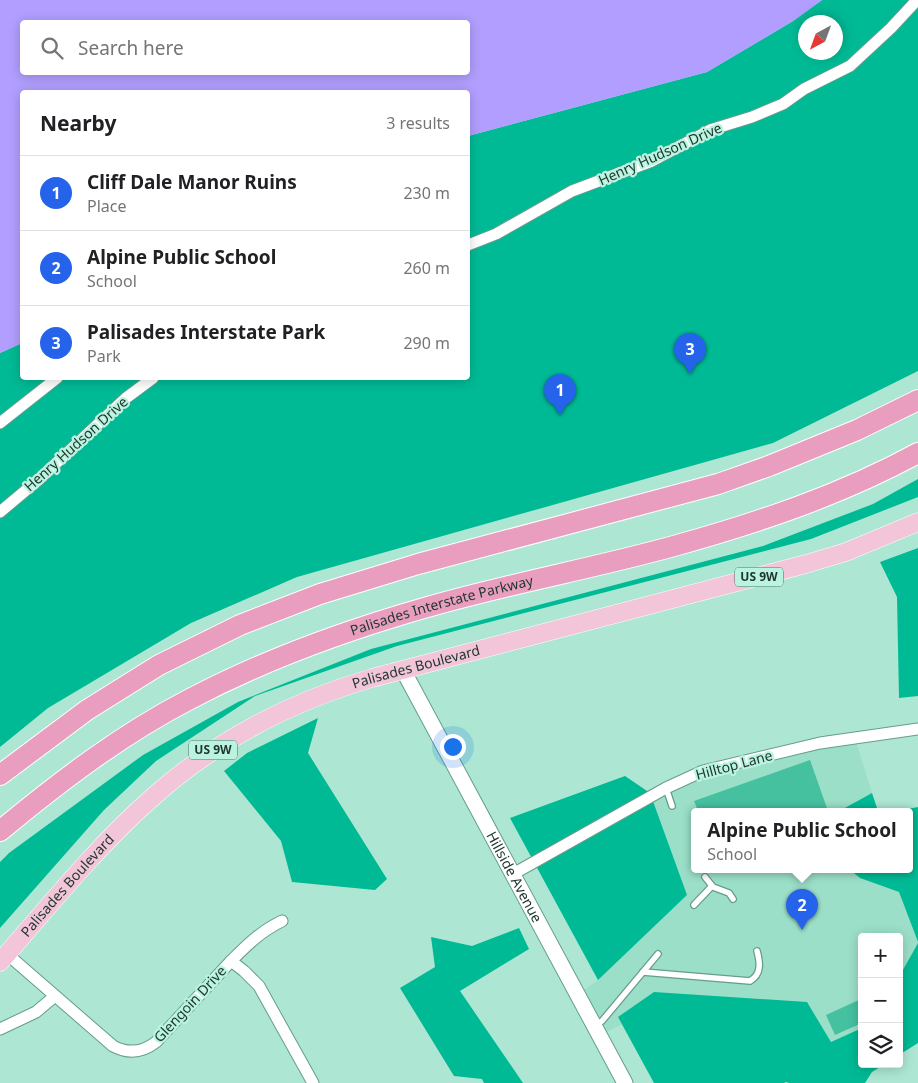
<!DOCTYPE html>
<html lang="en">
<head>
<meta charset="utf-8">
<style>
	body { margin:0; font-family:"Noto Sans",sans-serif; background:#f6f6f6; color:#202124 }
	.controls { position:absolute; right:15px; bottom:15px; display:grid; overflow:hidden; border-radius:5px; box-shadow:0 2px 12px #0003 }
	.controls button { width:45px; height:45px; display:grid; place-items:center; padding:0; border:0; border-bottom:1px solid #e0e0e0; background:#fff; color:#202124; font:25px sans-serif }
	.compass { position:absolute; left:798px; top:15px; width:45px; height:45px; border-radius:50%; background:#fff; box-shadow:0 2px 12px #0003; rotate:221deg }
	.you { position:absolute; left:452px; top:746px; width:18px; height:18px; margin:-12px; border:4px solid #fff; border-radius:50%; background:#1a73e8; box-shadow:0 0 0 8px #1a73e833 }
	.badge { display:grid; place-items:center; width:32px; height:32px; border-radius:50%; background:#2563eb; color:#fff; font-size:16px; font-weight:700 }
	.pin { position:absolute; translate:-50% -41px; filter:drop-shadow(0 1px 2px #0008) }
	.pin::after { content:''; position:absolute; top:26px; width:18px; height:15px; background:inherit; clip-path:polygon(0 0,100% 0,50% 100%) }
	.popup { position:absolute; left:691px; top:808px; width:222px; height:65px; box-sizing:border-box; display:grid; place-content:center; border-radius:5px; background:#fff; filter:drop-shadow(0 1px 4px #0005); font-size:16px; white-space:nowrap; color:#757577 }
	.popup b { font-size:19px; color:#202124 }
	.popup::after { content:''; position:absolute; left:50%; top:100%; margin-left:-10px; border:10px solid transparent; border-top-color:#fff }
	.list { margin:0; padding:0; list-style:none }
	h2 { display:flex; justify-content:space-between; align-items:center; height:65px; margin:0; padding:0 20px; font-size:21px }
	h2 small { font-size:16px; font-weight:400; color:#757577 }
	.list li { display:grid; grid-template-columns:32px 1fr auto; gap:15px; align-items:center; box-sizing:border-box; height:75px; padding:0 20px; border-top:1px solid #e0e0e0 }
	.list b { display:block; font-size:19px; white-space:nowrap }
	.list p { margin:0; font-size:16px; white-space:nowrap; color:#757577 }
	.list em { font-size:16px; font-style:normal; color:#757577 }
	.icon { flex:none; width:28px; height:28px; fill:none; stroke:currentColor; stroke-width:2; stroke-linecap:round; stroke-linejoin:round }
	.map { position:relative; flex:none; width:918px; height:1083px; overflow:hidden }
	.search { position:absolute; background:#fff; box-shadow:0 2px 12px #0003; left:20px; top:20px; width:450px; height:55px; display:flex; align-items:center; gap:12px; box-sizing:border-box; padding:0 18px; border-radius:5px; color:#757577; font-size:19px }
	.panel { position:absolute; background:#fff; box-shadow:0 2px 12px #0003; left:20px; top:90px; width:450px; height:290px; border-radius:5px }
	.map>svg:first-child { display:block }
	.built { fill:#9bdfc8 }
	.green { fill:#45c1a0 }
	.forest { fill:#00ba95; fill-rule:evenodd }
	.water { fill:#b19efe; fill-rule:evenodd }
	.lines { fill:none; stroke-linecap:round; stroke-linejoin:round }
	.lane-casing { stroke:#659d8b; stroke-width:8 }
	.street-casing { stroke:#659d8b; stroke-width:13 }
	.secondary-casing { stroke:#659d8b; stroke-width:17 }
	.primary-casing { stroke:#fff; stroke-width:19 }
	.highway-casing { stroke:#fff; stroke-width:22 }
	.lane { stroke:#fff; stroke-width:5.5 }
	.street { stroke:#fff; stroke-width:11 }
	.secondary { stroke:#fff; stroke-width:15 }
	.primary { stroke:#f2c5d9; stroke-width:18 }
	.highway { stroke:#ea9ebf; stroke-width:20 }
	.labels { text-anchor:middle; stroke-width:4.5; stroke-linejoin:round; paint-order:stroke }
	.shield { fill:#baf4e0; stroke:#4d6e63; stroke-width:1 }
	.shield-label { font-size:12px; font-weight:bold; fill:#1e352e }
	.street-label { font-size:14px; fill:#1e352e; stroke:#baf4e0 }
</style>
</head>
<body>
<div class="map">
<svg width="918" height="1083" viewBox="0 0 918 1083">
	<rect width="100%" height="100%" fill="#ade7d3"/>
	<path class="built" d="M855,738L872,793L843,809V811H694V869H849L860,878L899,892L918,943L899,977V937H862V1028L831,1043L618,1017L622,1024L599,1036L577,995L598,980L687,895L651,796L684,779Z"/>
	<g class="green">
		<path d="M810,760L828,811H698L694,801Z"/>
		<path d="M861,999L862,1023L835,1035L826,1015Z"/>
	</g>
	<g class="forest">
		<path d="M822,0H918V371L773,443L297,577L191,623L48,708L0,747V353L22,343V378H468V136L707,72L793,21ZM806,22H836V52H806Z"/>
		<path d="M918,479V497L811,539L397,646L255,696L156,761L104,810L0,928V862L9,853L143,755L238,702L371,649L763,546L873,504Z"/>
		<path d="M918,548V696L899,698L897,597L880,562Z"/>
		<path d="M318,718L308,753L387,879L375,890L292,882L281,841L224,771L247,753Z"/>
		<path d="M625,776L650,793L687,895L598,980L510,818Z"/>
		<path d="M872,793L878,811H843V809Z"/>
		<path d="M918,807V942L899,892L860,878L849,869H910V811H897Z"/>
		<path d="M519,928L529,949L460,991L523,1083H484L482,1079L454,1076L400,988L435,967L431,937L472,946Z"/>
		<path d="M918,943V1043L899,1055V977Z"/>
		<path d="M654,992L807,1002L831,1042L862,1028V1064H885L872,1072L865,1083H789L786,1082L784,1083H654L618,1017Z"/>
	</g>
	<path class="water" d="M0,0H822L793,21L707,72L468,136V92H22V343L0,353ZM22,22H468V72H22Z"/>
	<g class="lines">
		<g class="lane-casing">
			<g id="lane">
				<path d="M666,788L672,806"/>
				<path d="M705,877L713,887L729,893L733,899"/>
				<path d="M694,905L712,886"/>
				<path d="M643,972L750,981C762,974 760,962 757,951"/>
				<path d="M596,1025L602,1021L658,954"/>
			</g>
		</g>
		<g class="street-casing">
			<g id="street">
				<path d="M468,245L496,234L572,191L652,161L710,130L752,117L783,104L804,89L850,66L891,28L917,0"/>
				<path d="M0,423L57,378"/>
				<path d="M0,512L37,481L126,398L153,378"/>
				<path d="M513,874L666,788L703,771L820,743L918,729"/>
				<path d="M7,954L113,1046C128,1054 142,1053 156,1042L231,961L244,971L259,986L313,1083"/>
				<path d="M231,961C247,945 261,931 282,921"/>
				<path d="M0,1029L36,1012L55,996"/>
			</g>
		</g>
		<g class="secondary-casing">
			<g id="secondary">
				<path id="s1" d="M403,670L625,1083"/>
			</g>
		</g>
		<g class="primary-casing">
			<g id="primary">
				<path id="s2" d="M0,962C49,906 98,845 154,796C217,740 290,702 372,678L806,564L846,552L918,522"/>
			</g>
		</g>
		<g class="highway-casing">
			<g id="highway">
				<path d="M0,775L87,710L159,665L240,625L320,594L418,564L718,484L769,466L857,430L918,400"/>
				<path id="s3" d="M0,831C59,782 122,734 190,699C264,660 344,631 424,608C506,584 591,569 674,546C757,523 841,495 918,453"/>
			</g>
		</g>
		<use href="#lane" class="lane"/>
		<use href="#street" class="street"/>
		<use href="#secondary" class="secondary"/>
		<use href="#primary" class="primary"/>
		<use href="#highway" class="highway"/>
	</g>
	<g class="labels">
		<g class="shield">
			<rect x="735" y="567.5" width="48" height="19" rx="4"/>
			<rect x="189" y="740.5" width="48" height="19" rx="4"/>
		</g>
		<g class="shield-label">
			<text x="759" y="581">US 9W</text>
			<text x="213" y="754">US 9W</text>
		</g>
		<g class="street-label">
			<text transform="translate(660 154) rotate(-24)" y="5">Henry Hudson Drive</text>
			<text transform="translate(76 444) rotate(-42)" y="5">Henry Hudson Drive</text>
			<text dy="5" stroke="none"><textPath href="#s3" startOffset="501">Palisades Interstate Parkway</textPath></text>
			<text dy="5" stroke="none"><textPath href="#s2" startOffset="522">Palisades Boulevard</textPath></text>
			<text transform="translate(734 765) rotate(-15)" y="5">Hilltop Lane</text>
			<text dy="5" stroke="none"><textPath href="#s1" startOffset="235">Hillside Avenue</textPath></text>
			<text dy="5" stroke="none"><textPath href="#s2" startOffset="102">Palisades Boulevard</textPath></text>
			<text transform="translate(190 1004) rotate(-47)" y="5">Glengoin Drive</text>
		</g>
	</g>
</svg>
<div class="controls">
<button>+</button>
<button>−</button>
<button><svg class="icon" aria-label="layers" viewBox="0 0 24 24"><path d="M12 4l9 5-9 5-9-5zM3 14l9 5 9-5"/></svg></button>
</div>
<svg class="compass" viewBox="-18 -18 36 36"><path d="M0-13l5 13h-10z" fill="#e53935"/><path d="M0 13l5-13h-10z" fill="#757577"/></svg>
<div class="you"></div>
<div class="pin badge" style="left:560px;top:415px">1</div>
<div class="pin badge" style="left:802px;top:930px">2</div>
<div class="popup"><b>Alpine Public School</b>School</div>
<div class="pin badge" style="left:690px;top:374px">3</div>
<div class="search"><svg class="icon" aria-label="search" viewBox="0 0 24 24"><circle cx="10" cy="10" r="6"/><path d="M15 15l6 6"/></svg>Search here</div>
<section class="panel">
<h2>Nearby<small>3 results</small></h2>
<ul class="list">
<li><span class="badge">1</span><div><b>Cliff Dale Manor Ruins</b><p>Place</p></div><em>230 m</em></li>
<li><span class="badge">2</span><div><b>Alpine Public School</b><p>School</p></div><em>260 m</em></li>
<li><span class="badge">3</span><div><b>Palisades Interstate Park</b><p>Park</p></div><em>290 m</em></li>
</ul>
</section>
</div>
</body>
</html>
